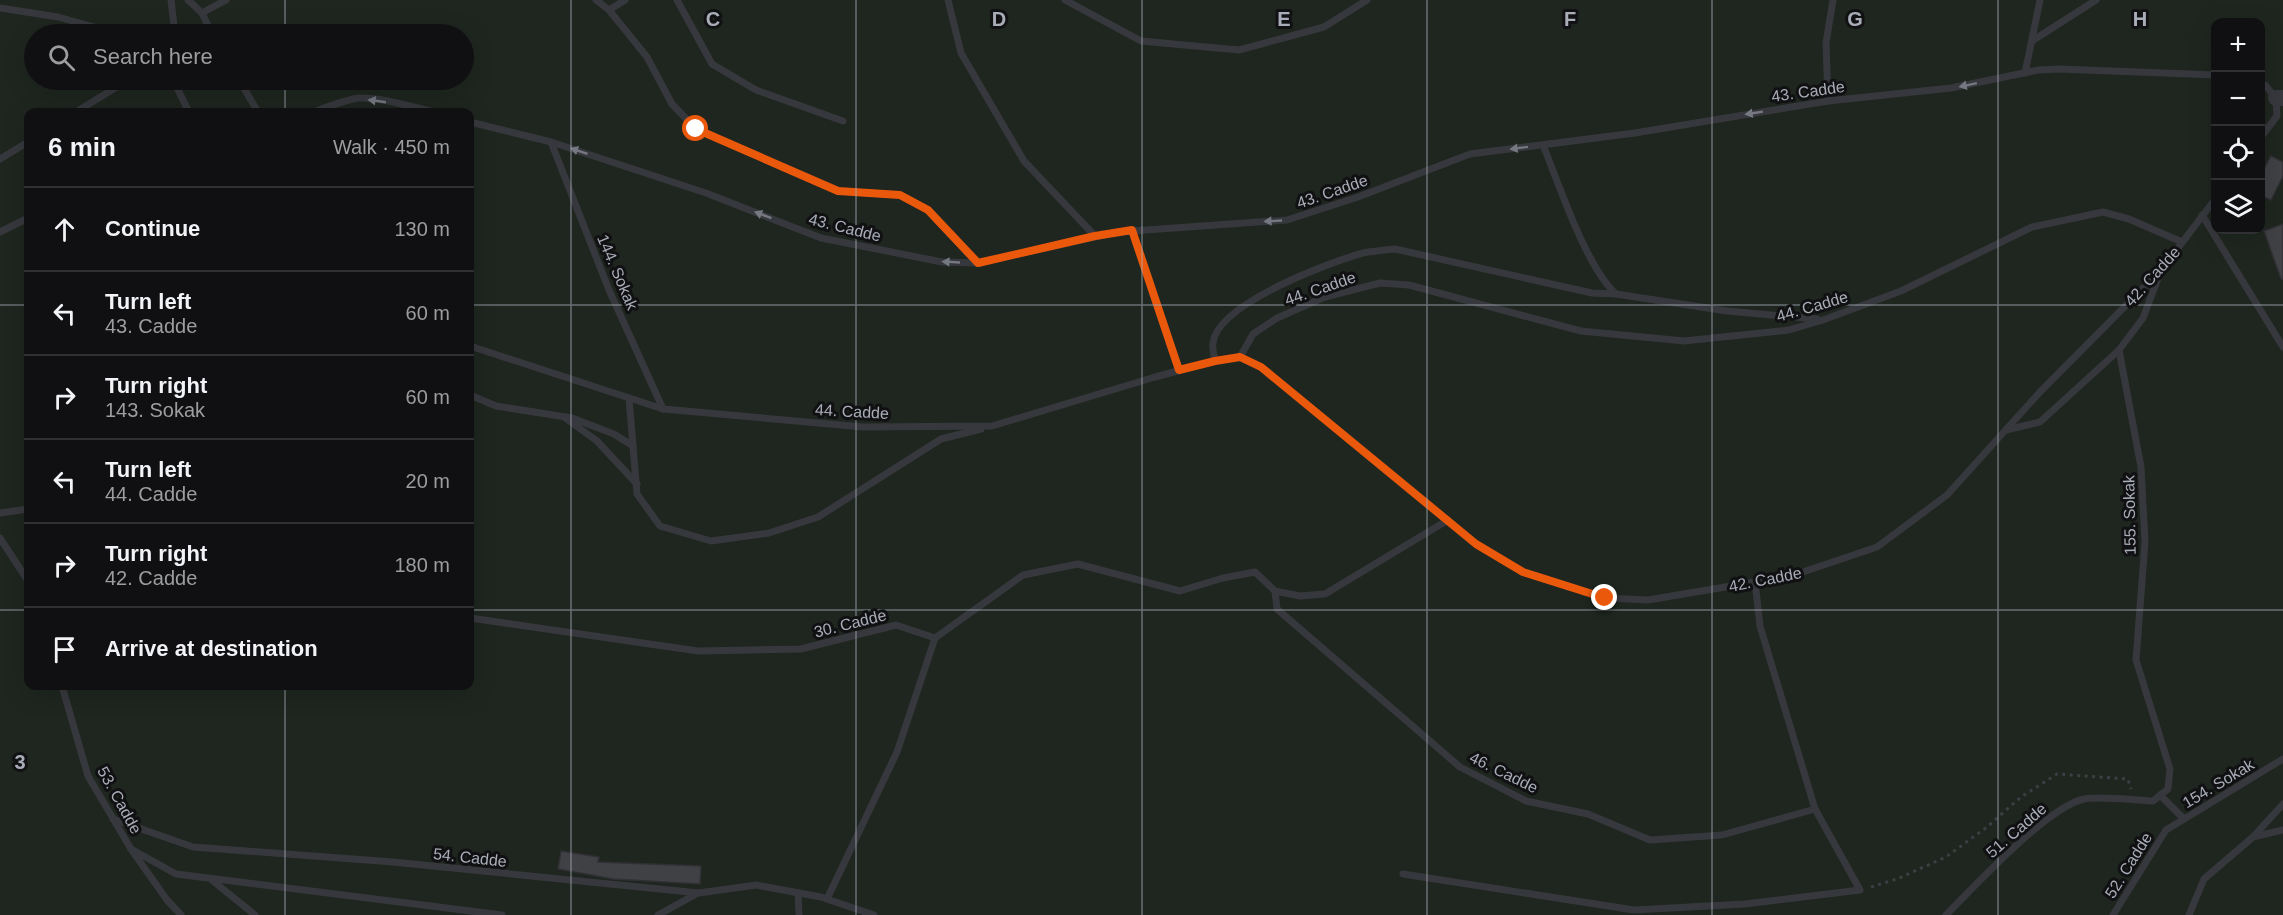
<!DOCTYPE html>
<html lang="en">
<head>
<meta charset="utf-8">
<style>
	body { margin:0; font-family:Helvetica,sans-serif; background:#1e1e20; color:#f1f3f6 }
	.controls { position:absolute; right:18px; top:18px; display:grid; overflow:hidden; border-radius:12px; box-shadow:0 6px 24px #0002 }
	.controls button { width:54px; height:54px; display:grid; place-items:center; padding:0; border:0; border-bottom:2px solid #303032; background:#101012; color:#f1f3f6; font:30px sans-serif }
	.stop { position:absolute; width:18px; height:18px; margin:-14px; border:4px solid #ea580c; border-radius:50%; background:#fff }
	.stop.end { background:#ea580c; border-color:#fff; box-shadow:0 2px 6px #0008 }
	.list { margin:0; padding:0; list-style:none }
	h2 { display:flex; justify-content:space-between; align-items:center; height:78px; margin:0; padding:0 24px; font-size:26px }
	h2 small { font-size:20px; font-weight:400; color:#9c9d9f }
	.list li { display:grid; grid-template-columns:39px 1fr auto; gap:18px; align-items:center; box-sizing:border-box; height:84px; padding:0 24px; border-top:2px solid #303032 }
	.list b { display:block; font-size:22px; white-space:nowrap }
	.list p { margin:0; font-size:20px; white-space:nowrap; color:#9c9d9f }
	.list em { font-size:20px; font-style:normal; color:#9c9d9f }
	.icon { flex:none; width:33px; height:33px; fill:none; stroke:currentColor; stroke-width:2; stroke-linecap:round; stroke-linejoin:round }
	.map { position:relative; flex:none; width:2283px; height:915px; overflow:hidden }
	.search { position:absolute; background:#101012; box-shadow:0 6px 24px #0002; left:24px; top:24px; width:450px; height:66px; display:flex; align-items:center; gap:15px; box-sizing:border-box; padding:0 21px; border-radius:33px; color:#9c9d9f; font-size:22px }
	.panel { position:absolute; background:#101012; box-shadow:0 6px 24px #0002; left:24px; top:108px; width:450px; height:582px; border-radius:12px }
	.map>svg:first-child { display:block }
	.green { fill:#1e261f; fill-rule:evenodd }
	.building { fill:#404145; stroke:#303034; stroke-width:1.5 }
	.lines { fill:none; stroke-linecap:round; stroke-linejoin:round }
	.path { stroke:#3d3f44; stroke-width:3; stroke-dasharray:3 4.5; stroke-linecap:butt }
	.service { stroke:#37383d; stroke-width:7 }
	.tertiary { stroke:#37383d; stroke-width:16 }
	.oneway { fill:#757881 }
	.route { stroke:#ea580c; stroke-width:8 }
	.grid { fill:none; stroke:#a8adb8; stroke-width:1.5; stroke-opacity:0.55 }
	.labels { text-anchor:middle; stroke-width:6; stroke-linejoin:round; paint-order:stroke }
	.street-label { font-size:16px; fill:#a8adb8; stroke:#111113 }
	.grid-label { font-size:20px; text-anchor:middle; font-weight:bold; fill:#a8adb8; stroke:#111113; stroke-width:6; stroke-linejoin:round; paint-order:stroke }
</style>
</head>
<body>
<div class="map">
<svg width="2283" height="915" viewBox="0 0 2283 915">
	<rect width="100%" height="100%" fill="#161618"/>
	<path class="green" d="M0,0H2283V915H0ZM2216,22H2260V230H2216ZM34,34H464V80H34ZM28,112H470V686H28Z"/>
	<g class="building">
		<path d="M2271,156L2283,162V176L2271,200L2260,195V176Z"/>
		<path d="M2283,224V279H2281L2264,231Z"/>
		<path d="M561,851L599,857L598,862L701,866L700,884L613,879L558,869Z"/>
	</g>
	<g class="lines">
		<path class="path" d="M1871,887L1897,879L1946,857L1987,827L2021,797L2057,774L2128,779L2131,789"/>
		<g class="service">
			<path d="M171,0L175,34"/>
			<path d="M188,0L202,13L212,34"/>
			<path d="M596,0L609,10L647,57L672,104L696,129L838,191L900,195L928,210L977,263"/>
			<path d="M677,0L712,64L756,90L843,121"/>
			<path d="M948,0L961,53L1024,161L1095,236"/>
			<path d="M1065,0L1141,41L1239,50L1324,27L1367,0"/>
			<path d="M0,8L58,17L119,34"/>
			<path d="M609,10L625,0"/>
			<path d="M202,13L226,0"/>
			<path d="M2032,41L2096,0"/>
			<path d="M2025,73L2040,0"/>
			<path d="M173,80L189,112"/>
			<path d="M239,80L258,112"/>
			<path d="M2260,83L2265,85L2276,98L2277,116L2260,138"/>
			<path d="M1828,101L1826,43L1833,0"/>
			<path d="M76,112L128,80"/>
			<path d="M314,112C327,107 344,100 359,98C380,97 413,107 434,112"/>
			<path d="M470,122L551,142L706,193L821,238L942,262L977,263L1118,232L1287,220L1358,197L1470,154L1635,133L1828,101L1951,88L2038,70L2059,69L2216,75"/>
			<path d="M551,142L609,290L663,409"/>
			<path d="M1543,145C1559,184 1586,267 1616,294L1727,311L1817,319"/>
			<path d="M0,159L28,142"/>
			<path d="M2202,215L2283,347"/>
			<path d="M1132,230L1179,371"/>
			<path d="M0,232L28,218"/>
			<path d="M470,346L663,409L863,427L992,426L1155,377L1215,361L1240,357"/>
			<path d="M1240,357L1261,367L1476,544L1523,572L1605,598L1648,600L1755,582L1800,573L1877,547L1947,495L2040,392L2162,269L2216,198"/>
			<path d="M1240,357L1253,334L1277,318L1325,297L1380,283L1409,285L1581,331L1684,341L1789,330L1823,320L1901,291L2032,227L2103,212L2129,219L2182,242"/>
			<path d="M1215,361C1214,355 1212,348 1213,343C1217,304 1330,262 1363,253C1374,251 1385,250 1395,249L1592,293L1616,294"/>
			<path d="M470,395L496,406L572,418L614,434L633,446"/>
			<path d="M629,398L637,494L660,526L711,541L769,533L818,517L941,439L981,429"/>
			<path d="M564,417L597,441L637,484"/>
			<path d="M2006,430L2040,422L2119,350"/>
			<path d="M0,513L28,509"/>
			<path d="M1448,520L1325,594L1300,596L1275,591L1277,609L1460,767L1526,801L1588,814L1650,840L1722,835L1815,809L1760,626L1755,582"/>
			<path d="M0,538L28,581"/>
			<path d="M470,618L698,651L801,649L896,625L935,638L1023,575L1078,564L1180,591L1223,578L1255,572L1275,591"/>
			<path d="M62,686L88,776L131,849L167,900L181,915"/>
			<path d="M2160,795L2184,819"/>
			<path d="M113,819L193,847L393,862L699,893L756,885L821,897L874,915"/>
			<path d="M2253,837L2283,830"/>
			<path d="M131,849L176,874L502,915"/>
			<path d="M1403,874L1634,910L1745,904L1860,890L1815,809"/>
			<path d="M213,881L255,915"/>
			<path d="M798,893L799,915"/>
			<path d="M827,899L897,752L935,638"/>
			<path d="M658,915L698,893"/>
			<path d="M1946,915C1974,887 2047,807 2084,799C2099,796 2135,800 2153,801L2168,789L2170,769L2136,660L2145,542L2141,467L2119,350L2143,318L2160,273"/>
			<path d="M2113,915L2166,830L2283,759"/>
			<path d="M2189,915L2204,879L2253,837L2283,804"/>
		</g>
		<path class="tertiary" d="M2276,98H2283"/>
	</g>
	<defs><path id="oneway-solid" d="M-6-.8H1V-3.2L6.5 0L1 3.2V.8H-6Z" transform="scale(1.5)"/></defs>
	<g class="oneway">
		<use href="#oneway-solid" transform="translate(1968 85) rotate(168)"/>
		<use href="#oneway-solid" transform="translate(377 101) rotate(-172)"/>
		<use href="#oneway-solid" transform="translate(1754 113) rotate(171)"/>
		<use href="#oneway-solid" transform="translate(1519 148) rotate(173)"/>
		<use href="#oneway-solid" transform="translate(579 151) rotate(-162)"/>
		<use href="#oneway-solid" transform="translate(763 215) rotate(-159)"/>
		<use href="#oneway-solid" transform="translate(1273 221) rotate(177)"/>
		<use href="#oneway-solid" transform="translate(951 262) rotate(-177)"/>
	</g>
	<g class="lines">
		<path class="route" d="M696,129L838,191L900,195L928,210L978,263L1095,236L1132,230L1179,370L1215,361L1240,357L1261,367L1476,544L1523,572L1605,598"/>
	</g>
	<path class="grid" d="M285,0V34M571,0V915M856,0V915M1142,0V915M1427,0V915M1712,0V915M1998,0V915M285,80V112M0,305H28M470,305H2283M0,610H28M470,610H2283M285,686V915"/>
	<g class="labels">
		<g class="street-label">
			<text transform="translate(1808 91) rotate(-8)" y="6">43. Cadde</text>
			<text transform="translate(1332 191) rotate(-19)" y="6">43. Cadde</text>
			<text transform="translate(845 227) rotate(14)" y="6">43. Cadde</text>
			<text transform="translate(618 272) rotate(67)" y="6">144. Sokak</text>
			<text transform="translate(2152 276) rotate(-48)" y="6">42. Cadde</text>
			<text transform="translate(1320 288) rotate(-19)" y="6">44. Cadde</text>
			<text transform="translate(1812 306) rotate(-16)" y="6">44. Cadde</text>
			<text transform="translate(852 411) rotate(3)" y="6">44. Cadde</text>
			<text transform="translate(2129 515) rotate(-91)" y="6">155. Sokak</text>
			<text transform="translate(1765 579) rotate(-11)" y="6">42. Cadde</text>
			<text transform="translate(850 623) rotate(-14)" y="6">30. Cadde</text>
			<text transform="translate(1504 772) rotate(26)" y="6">46. Cadde</text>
			<text transform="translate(2218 783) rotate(-31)" y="6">154. Sokak</text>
			<text transform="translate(120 800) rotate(61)" y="6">53. Cadde</text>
			<text transform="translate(2016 830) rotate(-41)" y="6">51. Cadde</text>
			<text transform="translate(470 857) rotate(6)" y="6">54. Cadde</text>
			<text transform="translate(2128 865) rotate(-58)" y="6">52. Cadde</text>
		</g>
	</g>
	<g class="grid-label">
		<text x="713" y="26">C</text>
		<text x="999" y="26">D</text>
		<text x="1284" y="26">E</text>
		<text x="1570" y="26">F</text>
		<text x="1855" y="26">G</text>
		<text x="2140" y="26">H</text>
		<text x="20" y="769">3</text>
	</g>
</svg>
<div class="controls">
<button>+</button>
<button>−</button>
<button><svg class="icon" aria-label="locate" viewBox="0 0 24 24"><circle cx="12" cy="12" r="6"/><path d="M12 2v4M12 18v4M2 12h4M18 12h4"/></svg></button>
<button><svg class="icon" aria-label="layers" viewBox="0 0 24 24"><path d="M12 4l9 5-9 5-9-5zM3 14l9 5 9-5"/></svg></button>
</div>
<div class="stop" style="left:696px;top:129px"></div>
<div class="stop end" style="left:1605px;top:598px"></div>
<div class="search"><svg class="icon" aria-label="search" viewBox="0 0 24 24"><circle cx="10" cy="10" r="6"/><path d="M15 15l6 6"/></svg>Search here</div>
<section class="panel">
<h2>6 min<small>Walk · 450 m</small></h2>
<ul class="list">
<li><svg class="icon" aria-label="ahead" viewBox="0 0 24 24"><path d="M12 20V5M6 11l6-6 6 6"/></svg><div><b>Continue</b></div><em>130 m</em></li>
<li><svg class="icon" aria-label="left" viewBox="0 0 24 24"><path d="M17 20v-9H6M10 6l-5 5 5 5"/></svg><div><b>Turn left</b><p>43. Cadde</p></div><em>60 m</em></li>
<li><svg class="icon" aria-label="right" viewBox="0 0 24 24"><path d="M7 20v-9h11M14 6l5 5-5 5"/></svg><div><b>Turn right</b><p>143. Sokak</p></div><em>60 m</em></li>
<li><svg class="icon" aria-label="left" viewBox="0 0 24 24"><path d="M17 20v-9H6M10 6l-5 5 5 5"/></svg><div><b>Turn left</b><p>44. Cadde</p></div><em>20 m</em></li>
<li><svg class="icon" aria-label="right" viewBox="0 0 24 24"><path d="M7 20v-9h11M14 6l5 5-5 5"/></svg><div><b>Turn right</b><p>42. Cadde</p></div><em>180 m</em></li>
<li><svg class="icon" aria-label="arrive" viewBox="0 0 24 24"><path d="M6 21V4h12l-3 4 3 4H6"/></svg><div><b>Arrive at destination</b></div></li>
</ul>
</section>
</div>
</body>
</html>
